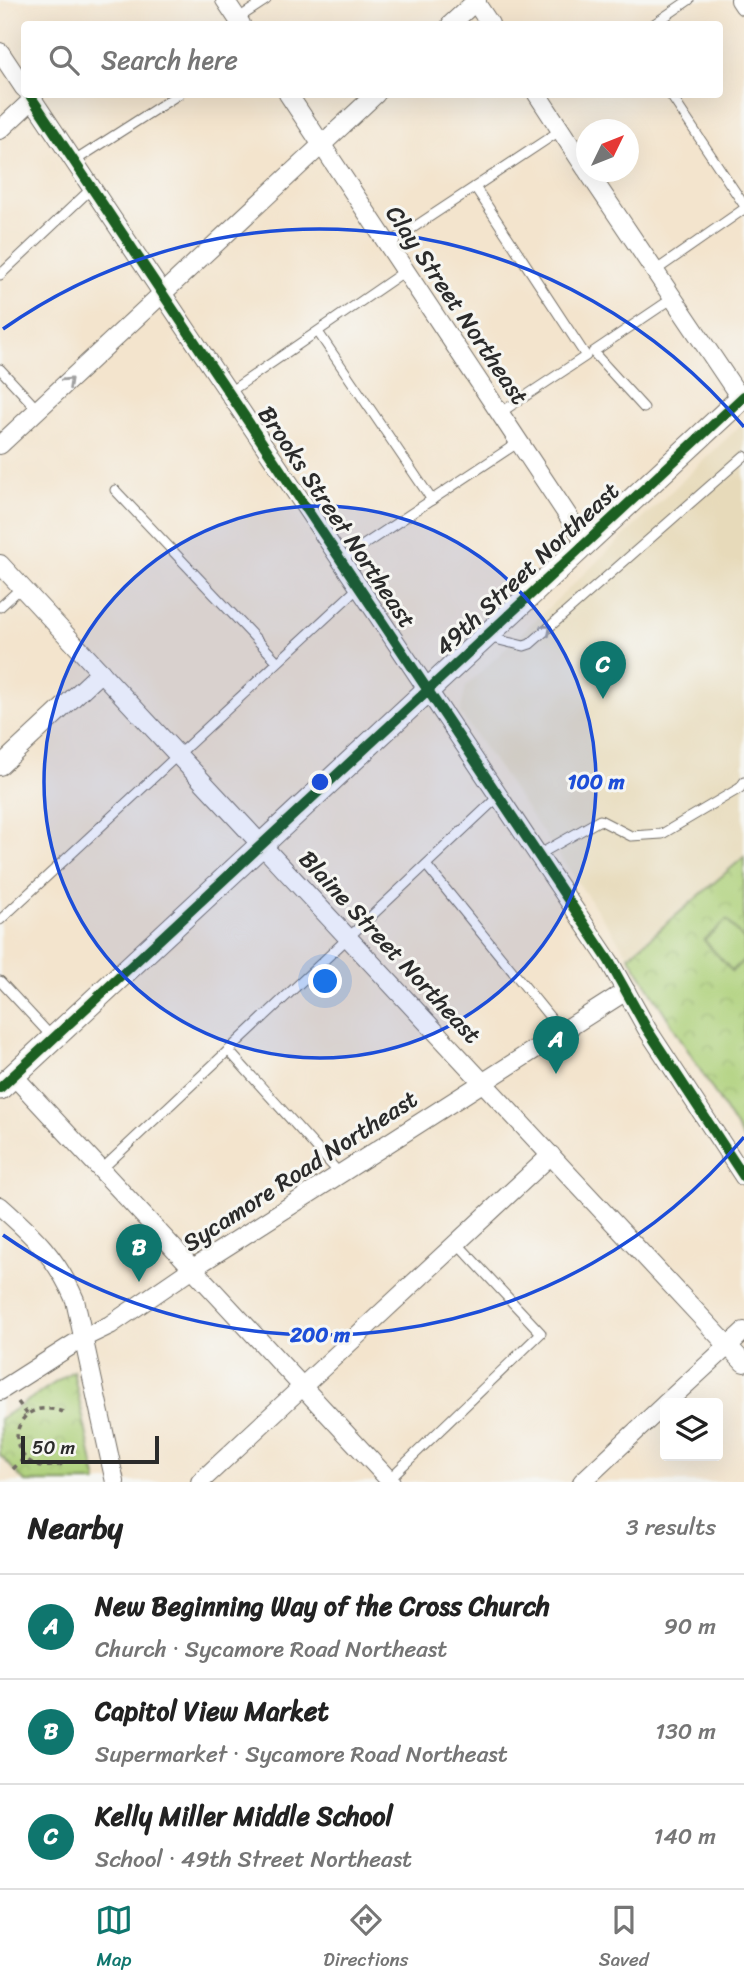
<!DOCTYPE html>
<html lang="en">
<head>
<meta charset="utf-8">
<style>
	body { margin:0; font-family:Sriracha,sans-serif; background:#f2f2f2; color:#222 }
	.controls { position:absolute; right:21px; bottom:21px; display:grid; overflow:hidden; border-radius:7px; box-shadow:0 7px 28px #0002 }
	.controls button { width:63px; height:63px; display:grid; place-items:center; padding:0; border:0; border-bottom:2px solid #e0e0e0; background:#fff; color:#222; font:35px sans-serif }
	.compass { position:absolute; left:576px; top:119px; width:63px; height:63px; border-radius:50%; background:#fff; box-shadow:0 7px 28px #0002; rotate:47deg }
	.scale { position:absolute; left:21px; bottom:18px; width:138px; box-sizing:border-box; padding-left:7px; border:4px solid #2b2b2b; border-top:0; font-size:19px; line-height:24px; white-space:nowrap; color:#2b2b2b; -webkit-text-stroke:5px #f6f6f2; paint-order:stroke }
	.you { position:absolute; left:326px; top:982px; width:24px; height:24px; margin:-18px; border:5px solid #fff; border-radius:50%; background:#1a73e8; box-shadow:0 0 0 10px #1a73e833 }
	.badge { display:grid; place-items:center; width:46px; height:46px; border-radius:50%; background:#0f766e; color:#fff; font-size:23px; font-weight:700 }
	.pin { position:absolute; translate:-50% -58px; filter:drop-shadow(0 2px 4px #0008) }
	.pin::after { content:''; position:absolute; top:37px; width:24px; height:21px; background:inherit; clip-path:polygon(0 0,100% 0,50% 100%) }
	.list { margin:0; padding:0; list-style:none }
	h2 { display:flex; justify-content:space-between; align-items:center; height:91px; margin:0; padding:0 28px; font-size:30px }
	h2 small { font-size:23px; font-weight:400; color:#767676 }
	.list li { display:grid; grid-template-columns:46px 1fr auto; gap:21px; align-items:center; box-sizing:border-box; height:105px; padding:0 28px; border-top:2px solid #e0e0e0 }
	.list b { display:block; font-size:26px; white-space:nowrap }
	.list p { margin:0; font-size:23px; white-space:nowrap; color:#767676 }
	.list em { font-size:23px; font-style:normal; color:#767676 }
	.icon { flex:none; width:38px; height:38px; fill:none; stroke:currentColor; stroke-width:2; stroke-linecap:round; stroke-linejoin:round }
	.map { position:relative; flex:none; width:744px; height:1482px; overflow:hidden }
	.search { position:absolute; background:#fff; box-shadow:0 7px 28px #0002; left:21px; right:21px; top:21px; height:77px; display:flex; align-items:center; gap:18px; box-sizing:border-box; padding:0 24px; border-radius:7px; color:#767676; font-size:26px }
	.sheet { height:406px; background:#fff }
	nav { display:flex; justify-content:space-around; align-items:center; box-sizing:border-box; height:98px; border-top:2px solid #e0e0e0; background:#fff; font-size:19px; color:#767676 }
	nav a { display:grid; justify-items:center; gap:4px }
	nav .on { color:#0f766e }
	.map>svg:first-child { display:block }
	.built { fill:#e7daba }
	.park { fill:url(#park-crowns); stroke:#6c7e52; stroke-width:2 }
	.pitch { fill:#add079; stroke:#6c7e52; stroke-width:2 }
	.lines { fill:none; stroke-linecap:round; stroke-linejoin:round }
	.service-casing { stroke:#716c64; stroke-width:11 }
	.minor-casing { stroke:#716c64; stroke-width:20 }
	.tertiary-casing { stroke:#716c64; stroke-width:25 }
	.path { stroke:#716c64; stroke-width:3.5; stroke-dasharray:5 5; stroke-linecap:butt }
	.service { stroke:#fff; stroke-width:9 }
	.minor { stroke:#fff; stroke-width:18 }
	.tertiary { stroke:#fff; stroke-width:23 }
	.cycleway-casing { stroke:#f6f6f2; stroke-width:15 }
	.cycleway { stroke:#1b5e20; stroke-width:10 }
	.oneway { stroke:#a0a0a0 }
	.ring { fill:none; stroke:#1d4ed8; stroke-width:3.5 }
	.labels { text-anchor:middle; stroke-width:6; stroke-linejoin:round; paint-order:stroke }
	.street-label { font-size:24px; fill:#2b2b2b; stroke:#f6f6f2 }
	.centre { fill:#1d4ed8; stroke:#f6f6f2; stroke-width:3.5 }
	.ring-label { font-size:21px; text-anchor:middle; font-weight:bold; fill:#1d4ed8; stroke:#f6f6f2; stroke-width:6; stroke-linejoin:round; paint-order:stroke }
</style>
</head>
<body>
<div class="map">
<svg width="744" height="1482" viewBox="0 0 744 1482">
	<defs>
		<pattern id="park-crowns" width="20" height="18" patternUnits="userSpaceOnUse" patternTransform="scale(1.75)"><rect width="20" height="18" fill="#add079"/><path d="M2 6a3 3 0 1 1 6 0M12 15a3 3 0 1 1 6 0" fill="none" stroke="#95b369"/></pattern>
	</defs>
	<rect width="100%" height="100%" fill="#f6f6f2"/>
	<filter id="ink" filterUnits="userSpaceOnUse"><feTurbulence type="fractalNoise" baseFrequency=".0143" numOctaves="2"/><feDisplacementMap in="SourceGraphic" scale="14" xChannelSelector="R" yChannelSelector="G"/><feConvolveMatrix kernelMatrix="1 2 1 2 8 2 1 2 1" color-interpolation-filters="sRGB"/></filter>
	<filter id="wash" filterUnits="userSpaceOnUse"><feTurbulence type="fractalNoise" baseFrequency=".00686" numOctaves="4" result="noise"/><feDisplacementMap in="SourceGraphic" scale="28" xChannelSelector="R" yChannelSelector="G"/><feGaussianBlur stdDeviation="1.57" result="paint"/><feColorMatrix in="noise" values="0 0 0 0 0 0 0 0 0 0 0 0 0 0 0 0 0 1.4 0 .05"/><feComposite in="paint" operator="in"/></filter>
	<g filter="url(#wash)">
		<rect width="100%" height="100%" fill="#f3e4cd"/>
		<path class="built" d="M744,422V857L629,956L460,713L466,686Z"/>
		<g class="park">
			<path d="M744,857V1140L629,956Z"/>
			<path d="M73,1371L97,1482H25L0,1455V1419Z"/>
		</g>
		<path class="pitch" d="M727,920L744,940V960L732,971L704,940Z"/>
	</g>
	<g filter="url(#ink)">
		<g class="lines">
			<g class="service-casing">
				<g id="service">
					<path d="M237,19L266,0"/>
					<path d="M654,24L689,0"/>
					<path d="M670,94L744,205"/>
					<path d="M73,162L179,94"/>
					<path d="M475,187L586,356L500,413"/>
					<path d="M387,245L561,130"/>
					<path d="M655,271L744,209"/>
					<path d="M0,275L91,189"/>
					<path d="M318,332L432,500"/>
					<path d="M0,369L38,410"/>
					<path d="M228,393L405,271"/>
					<path d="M644,408L593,352L673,298"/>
					<path d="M115,490L277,661"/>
					<path d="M341,560L519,442"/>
					<path d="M0,607L22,587"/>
					<path d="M487,637L524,646L530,644L744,456"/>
					<path d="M538,855L600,820L631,836L662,834L740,788L744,782"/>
					<path d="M426,865L562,1032"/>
					<path d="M0,920L359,587"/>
					<path d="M0,981L52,1037"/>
					<path d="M229,1051L340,1174"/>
					<path d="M101,1170L499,796"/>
					<path d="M387,1481L541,1333L457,1243"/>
				</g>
			</g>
			<g class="minor-casing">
				<g id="minor">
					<path d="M225,0L241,24"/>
					<path d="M474,0L490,24"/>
					<path d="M740,0L744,6"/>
					<path d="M451,24L477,0"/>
					<path d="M0,52L24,88"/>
					<path d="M29,94L609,961L647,1029L744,1177"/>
					<path d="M288,94L586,543"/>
					<path d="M537,94L586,169"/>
					<path d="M0,130L32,100"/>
					<path d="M588,172L741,399"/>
					<path d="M0,445L376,94"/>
					<path d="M0,564L744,1363"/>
					<path d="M0,766L101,672"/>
					<path d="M13,1075L391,1482"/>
					<path d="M0,1206C34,1236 57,1258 75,1300L115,1482"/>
					<path d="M0,1391L83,1338L110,1325L193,1268L626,991"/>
					<path d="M666,1403L744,1331"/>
					<path d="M200,1482L551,1155"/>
					<path d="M582,1482L665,1404"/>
				</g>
			</g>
			<g class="tertiary-casing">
				<path id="tertiary" d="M0,1088L744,396"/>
			</g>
			<g class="path">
				<path d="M18,1402L27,1414"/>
				<path d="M62,1464C1,1482 3,1390 63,1412"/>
				<path d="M13,1469L24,1458"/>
			</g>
			<use href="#service" class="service"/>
			<use href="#minor" class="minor"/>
			<use href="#tertiary" class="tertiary"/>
			<g class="cycleway-casing">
				<g id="cycleway">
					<path d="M29,94L609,961L647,1029L744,1177"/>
					<path d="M0,1088L744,396"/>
				</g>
			</g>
			<use href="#cycleway" class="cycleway"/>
		</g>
		<defs><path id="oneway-chevron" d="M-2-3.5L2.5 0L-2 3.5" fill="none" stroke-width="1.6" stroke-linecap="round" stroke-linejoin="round" transform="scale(1.75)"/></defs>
		<g class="oneway">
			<use href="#oneway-chevron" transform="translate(68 382) rotate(-43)"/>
			<use href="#oneway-chevron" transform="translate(547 629) rotate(-41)"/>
		</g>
	</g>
	<circle cx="320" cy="782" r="276" fill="#1d4ed8" fill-opacity=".12"/>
	<g class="ring">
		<circle cx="320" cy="782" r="276"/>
		<path d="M744 1137A553 553 0 0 1 3 1235M3 329A553 553 0 0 1 744 427"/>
	</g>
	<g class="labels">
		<g class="street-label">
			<text transform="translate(457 305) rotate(56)" y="8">Clay Street Northeast</text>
			<text transform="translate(337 517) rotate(56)" y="8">Brooks Street Northeast</text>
			<text transform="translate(527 569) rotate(-43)" y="8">49th Street Northeast</text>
			<text transform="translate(390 947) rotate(47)" y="8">Blaine Street Northeast</text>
			<text transform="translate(300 1171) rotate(-33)" y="8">Sycamore Road Northeast</text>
		</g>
	</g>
	<circle cx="320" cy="782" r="10" class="centre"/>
	<g class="ring-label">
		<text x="596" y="789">100 m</text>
		<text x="320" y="1342">200 m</text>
	</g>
</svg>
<div class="controls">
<button><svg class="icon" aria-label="layers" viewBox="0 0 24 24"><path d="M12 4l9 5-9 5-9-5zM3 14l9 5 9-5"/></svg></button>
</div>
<svg class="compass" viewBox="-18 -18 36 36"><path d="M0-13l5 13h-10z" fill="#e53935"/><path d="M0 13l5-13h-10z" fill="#767676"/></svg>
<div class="scale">50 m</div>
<div class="you"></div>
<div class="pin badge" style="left:556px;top:1074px">A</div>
<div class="pin badge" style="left:139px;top:1282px">B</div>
<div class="pin badge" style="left:603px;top:699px">C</div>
<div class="search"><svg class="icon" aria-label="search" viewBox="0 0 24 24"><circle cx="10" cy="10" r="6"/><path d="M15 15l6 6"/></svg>Search here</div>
</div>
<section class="sheet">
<h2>Nearby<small>3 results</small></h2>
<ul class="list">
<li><span class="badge">A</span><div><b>New Beginning Way of the Cross Church</b><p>Church · Sycamore Road Northeast</p></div><em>90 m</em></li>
<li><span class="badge">B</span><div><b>Capitol View Market</b><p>Supermarket · Sycamore Road Northeast</p></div><em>130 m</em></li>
<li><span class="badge">C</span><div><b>Kelly Miller Middle School</b><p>School · 49th Street Northeast</p></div><em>140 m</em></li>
</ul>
</section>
<nav>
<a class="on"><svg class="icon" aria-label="map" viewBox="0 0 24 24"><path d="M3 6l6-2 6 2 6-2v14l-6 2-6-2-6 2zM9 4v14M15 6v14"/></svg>Map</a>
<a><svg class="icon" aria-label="directions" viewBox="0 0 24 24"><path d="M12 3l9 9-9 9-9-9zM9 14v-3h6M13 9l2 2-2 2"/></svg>Directions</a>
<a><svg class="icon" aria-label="saved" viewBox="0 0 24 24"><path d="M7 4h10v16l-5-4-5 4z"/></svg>Saved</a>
</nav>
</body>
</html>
